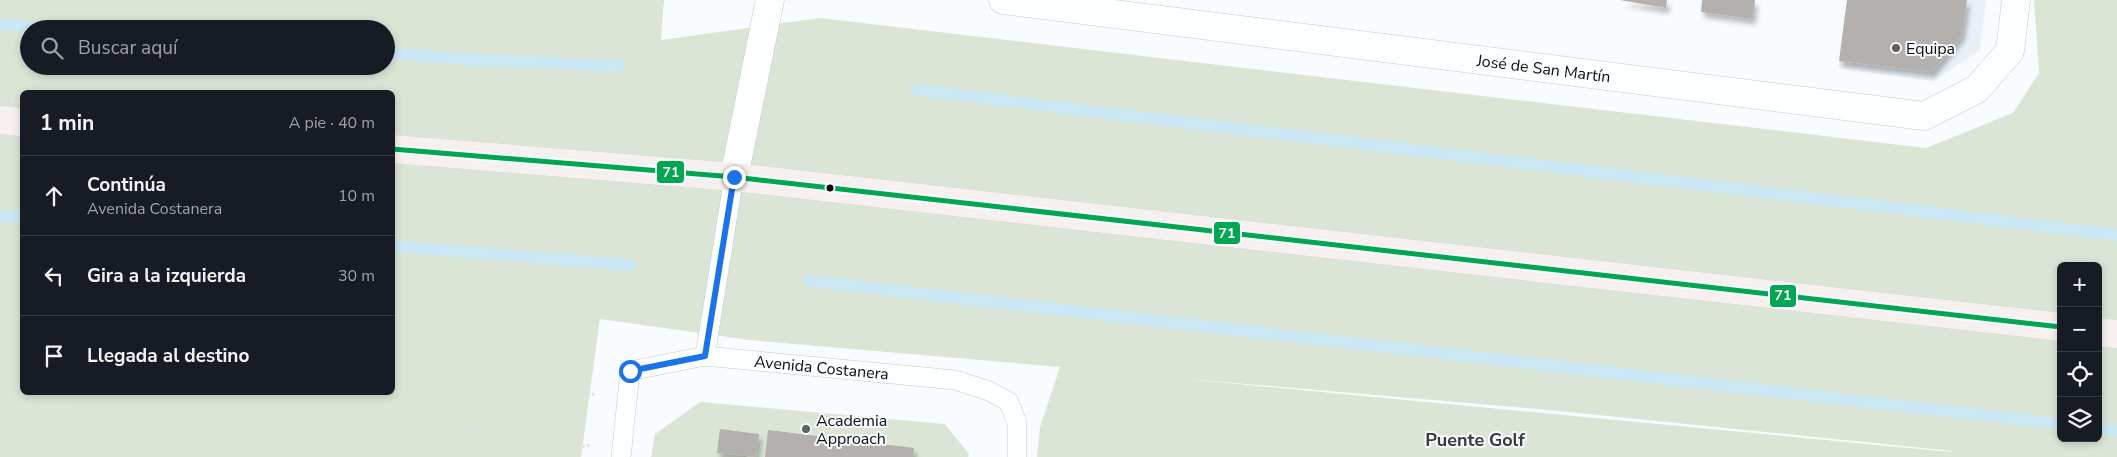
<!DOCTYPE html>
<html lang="es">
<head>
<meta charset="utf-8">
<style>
	body { margin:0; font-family:"Nunito Sans",sans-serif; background:#242831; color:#f1f3f6 }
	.controls { position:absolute; right:15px; bottom:15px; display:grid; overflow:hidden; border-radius:8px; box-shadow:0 2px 8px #0003 }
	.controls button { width:45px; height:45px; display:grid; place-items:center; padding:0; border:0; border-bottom:1px solid #363941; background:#171b24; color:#f1f3f6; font:25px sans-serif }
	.stop { position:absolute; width:15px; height:15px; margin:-11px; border:4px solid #1a73e8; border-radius:50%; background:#fff }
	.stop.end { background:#1a73e8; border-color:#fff; box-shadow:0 1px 5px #0008 }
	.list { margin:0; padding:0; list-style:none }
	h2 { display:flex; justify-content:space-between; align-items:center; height:65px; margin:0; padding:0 20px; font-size:21px }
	h2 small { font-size:16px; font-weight:400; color:#9ea1a6 }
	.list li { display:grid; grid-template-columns:32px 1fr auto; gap:15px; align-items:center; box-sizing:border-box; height:80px; padding:0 20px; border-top:1px solid #363941 }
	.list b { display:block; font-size:19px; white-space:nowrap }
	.list p { margin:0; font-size:16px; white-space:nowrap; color:#9ea1a6 }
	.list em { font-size:16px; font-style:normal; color:#9ea1a6 }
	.icon { flex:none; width:28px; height:28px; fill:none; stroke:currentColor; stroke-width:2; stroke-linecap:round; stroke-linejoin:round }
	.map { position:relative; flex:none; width:2117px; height:457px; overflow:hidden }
	.search { position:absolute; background:#171b24; box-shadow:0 2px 8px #0003; left:20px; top:20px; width:375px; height:55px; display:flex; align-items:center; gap:12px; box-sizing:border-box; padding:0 18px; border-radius:28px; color:#9ea1a6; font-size:19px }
	.panel { position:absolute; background:#171b24; box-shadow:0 2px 8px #0003; left:20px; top:90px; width:375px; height:305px; border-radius:8px }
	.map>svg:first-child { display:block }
	.built { fill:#e9f0f7 }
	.green { fill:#dbe5d6; fill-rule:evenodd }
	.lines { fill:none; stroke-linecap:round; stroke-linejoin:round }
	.stream { stroke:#cce8f4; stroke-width:12 }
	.building { fill:#b3b0ad; filter:url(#shadow) }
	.lane-casing { stroke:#c5c8c9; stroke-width:20 }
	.street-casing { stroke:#c5c8c9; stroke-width:29 }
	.primary-casing { stroke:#d5d7d8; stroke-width:29 }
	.path { stroke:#e2e2e3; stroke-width:3; stroke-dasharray:2.5 2.5; stroke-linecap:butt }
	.lane { stroke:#feffff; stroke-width:19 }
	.street { stroke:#feffff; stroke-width:28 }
	.primary { stroke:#f6f1ef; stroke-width:28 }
	.bus-1-casing { stroke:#f8fcff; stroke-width:9 }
	.bus-1 { stroke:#00a651; stroke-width:5 }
	.route { stroke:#1a73e8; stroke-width:6 }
	.poi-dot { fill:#5e6061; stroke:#f8fcff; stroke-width:2 }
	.bus-dot { fill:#0b0c0d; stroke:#f8fcff; stroke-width:2 }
	.labels { text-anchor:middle; stroke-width:4; stroke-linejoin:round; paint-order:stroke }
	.poi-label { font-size:16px; fill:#0b0c0d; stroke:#f8fcff; text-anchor:start }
	.street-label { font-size:16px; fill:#0b0c0d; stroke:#f8fcff }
	.neighbourhood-label { font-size:18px; font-weight:bold; fill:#36393c; stroke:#f8fcff }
	.line-badge { stroke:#f8fcff; stroke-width:2 }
	.badge-label { font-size:14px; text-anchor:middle; font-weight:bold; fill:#fff }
</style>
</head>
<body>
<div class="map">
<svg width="2117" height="457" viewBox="0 0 2117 457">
	<defs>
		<filter id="shadow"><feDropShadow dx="3" dy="5.5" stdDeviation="2.5" flood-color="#0004"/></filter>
	</defs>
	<rect width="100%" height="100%" fill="#f9fcfe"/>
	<path class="built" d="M1847,0H1986L1980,50L1933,81L1839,68Z"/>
	<g class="green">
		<path d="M0,0H664L661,40L820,18L1926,148L2013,113L2039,73L2034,0H2117V457H1037L1040,427L1060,367L749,340L600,319L581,457H0ZM29,29H386V66H29ZM22,92H392V392H22ZM2061,266H2098V438H2061ZM1176,378L1539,409L1952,451V452Z"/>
		<path d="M700,402L945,424L969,454L968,457H651L655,434Z"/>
	</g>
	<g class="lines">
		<g class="stream">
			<path d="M0,24L57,29"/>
			<path d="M386,53L478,60L619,66"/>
			<path d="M916,90L2117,235"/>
			<path d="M0,216L22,217"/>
			<path d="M392,246L630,265"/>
			<path d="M809,281L2061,424"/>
			<path d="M2098,428L2117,431"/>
		</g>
	</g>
	<g class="building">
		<path d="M1620,0H1667L1666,8Z"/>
		<path d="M1702,0H1755L1753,19L1701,12Z"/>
		<path d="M1847,0H1967L1962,35L1932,72L1839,61Z"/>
		<path d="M720,429L759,434L756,457L717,453Z"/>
		<path d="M768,430L914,448L913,457H765Z"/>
	</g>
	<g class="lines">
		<g class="lane-casing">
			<g id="lane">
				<path d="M705,356L734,177"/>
				<path id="s1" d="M621,457L630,371L705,356L955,380L989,391L1009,402L1017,423V457"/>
			</g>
		</g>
		<g class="street-casing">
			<g id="street">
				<path id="s2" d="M1003,0L1924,116L1977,89L2010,51L2016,0"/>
				<path d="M734,177L770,0"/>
			</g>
		</g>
		<g class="primary-casing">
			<g id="primary">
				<path d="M0,120L22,122"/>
				<path d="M392,149L734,177L2061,327"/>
				<path d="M2098,332L2117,334"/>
			</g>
		</g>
		<g class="path">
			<path d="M0,413L58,407L274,430L395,423L467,429L512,425L557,412L596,393"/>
			<path d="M470,430L530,447L567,450L590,445"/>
		</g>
		<use href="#lane" class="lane"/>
		<use href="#street" class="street"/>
		<use href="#primary" class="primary"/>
		<g class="bus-1-casing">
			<path id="bus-1" d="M392,149L734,177L2061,327"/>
		</g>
		<use href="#bus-1" class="bus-1"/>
	</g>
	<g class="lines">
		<path class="route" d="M630,371L705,356L734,177"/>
	</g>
	<g class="poi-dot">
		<circle cx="1896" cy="48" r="5"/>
		<circle cx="806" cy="429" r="5"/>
	</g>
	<circle class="bus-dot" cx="830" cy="188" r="4.5"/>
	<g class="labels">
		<g class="poi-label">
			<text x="1906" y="54">Equipa</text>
			<text x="816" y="426">Academia<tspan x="816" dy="18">Approach</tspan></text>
		</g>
		<g class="street-label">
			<text dy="6" stroke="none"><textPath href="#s2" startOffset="545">José de San Martín</textPath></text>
			<text dy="6" stroke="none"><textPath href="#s1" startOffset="280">Avenida Costanera</textPath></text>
		</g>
		<g class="neighbourhood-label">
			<text x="1475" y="446">Puente Golf</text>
		</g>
	</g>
	<g class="line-badge">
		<rect x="656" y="160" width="29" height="24" rx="5" fill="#00a651"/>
		<rect x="1213" y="221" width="28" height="24" rx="5" fill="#00a651"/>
		<rect x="1769" y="284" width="28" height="24" rx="5" fill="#00a651"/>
	</g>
	<g class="badge-label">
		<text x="671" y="177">71</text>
		<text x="1227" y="238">71</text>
		<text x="1783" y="300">71</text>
	</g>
</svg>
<div class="controls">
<button>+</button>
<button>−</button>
<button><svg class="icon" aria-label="locate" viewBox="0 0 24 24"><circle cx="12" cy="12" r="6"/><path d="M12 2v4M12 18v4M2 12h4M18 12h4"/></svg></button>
<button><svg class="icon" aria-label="layers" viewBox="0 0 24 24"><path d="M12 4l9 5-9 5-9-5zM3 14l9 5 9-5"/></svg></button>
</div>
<div class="stop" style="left:630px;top:371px"></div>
<div class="stop end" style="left:734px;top:177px"></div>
<div class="search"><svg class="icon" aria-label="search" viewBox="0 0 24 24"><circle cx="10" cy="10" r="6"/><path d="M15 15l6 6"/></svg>Buscar aquí</div>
<section class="panel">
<h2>1 min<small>A pie · 40 m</small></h2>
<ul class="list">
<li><svg class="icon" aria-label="ahead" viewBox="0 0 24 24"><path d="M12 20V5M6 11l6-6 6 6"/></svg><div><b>Continúa</b><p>Avenida Costanera</p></div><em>10 m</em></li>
<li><svg class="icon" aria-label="left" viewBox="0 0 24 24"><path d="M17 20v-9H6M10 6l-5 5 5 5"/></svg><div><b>Gira a la izquierda</b></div><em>30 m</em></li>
<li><svg class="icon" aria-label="arrive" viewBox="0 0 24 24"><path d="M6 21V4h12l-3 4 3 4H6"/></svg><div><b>Llegada al destino</b></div></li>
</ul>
</section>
</div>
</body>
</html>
